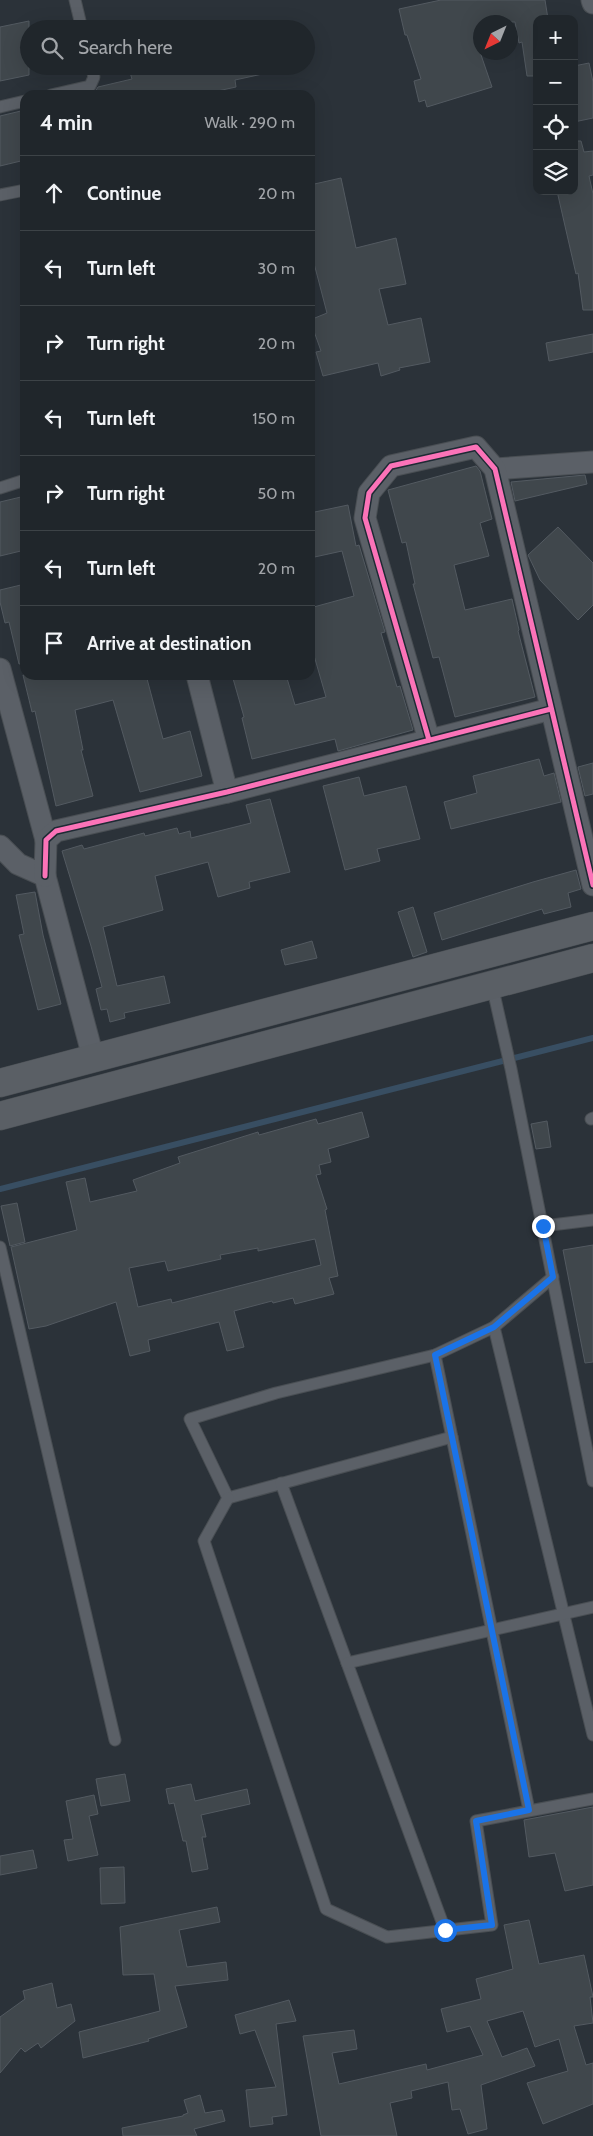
<!DOCTYPE html>
<html lang="en">
<head>
<meta charset="utf-8">
<style>
	body { margin:0; font-family:Cabin,sans-serif; background:#2d3237; color:#f1f3f6 }
	.controls { position:absolute; right:15px; top:15px; display:grid; overflow:hidden; border-radius:10px; box-shadow:0 5px 20px #0002 }
	.controls button { width:45px; height:45px; display:grid; place-items:center; padding:0; border:0; border-bottom:1px solid #3d4347; background:#20262b; color:#f1f3f6; font:25px sans-serif }
	.compass { position:absolute; left:473px; top:15px; width:45px; height:45px; border-radius:50%; background:#20262b; box-shadow:0 5px 20px #0002; rotate:223deg }
	.stop { position:absolute; width:15px; height:15px; margin:-11px; border:4px solid #1a73e8; border-radius:50%; background:#fff }
	.stop.end { background:#1a73e8; border-color:#fff; box-shadow:0 1px 5px #0008 }
	.list { margin:0; padding:0; list-style:none }
	h2 { display:flex; justify-content:space-between; align-items:center; height:65px; margin:0; padding:0 20px; font-size:21px }
	h2 small { font-size:16px; font-weight:400; color:#a2a5a9 }
	.list li { display:grid; grid-template-columns:32px 1fr auto; gap:15px; align-items:center; box-sizing:border-box; height:75px; padding:0 20px; border-top:1px solid #3d4347 }
	.list b { display:block; font-size:19px; white-space:nowrap }
	.list em { font-size:16px; font-style:normal; color:#a2a5a9 }
	.icon { flex:none; width:28px; height:28px; fill:none; stroke:currentColor; stroke-width:2; stroke-linecap:round; stroke-linejoin:round }
	.map { position:relative; flex:none; width:593px; height:2136px; overflow:hidden }
	.search { position:absolute; background:#20262b; box-shadow:0 5px 20px #0002; left:20px; top:20px; width:295px; height:55px; display:flex; align-items:center; gap:12px; box-sizing:border-box; padding:0 18px; border-radius:28px; color:#a2a5a9; font-size:19px }
	.panel { position:absolute; background:#20262b; box-shadow:0 5px 20px #0002; left:20px; top:90px; width:295px; height:590px; border-radius:15px }
	.map>svg:first-child { display:block }
	.lines { fill:none; stroke-linecap:round; stroke-linejoin:round }
	.stream { stroke:#384e62; stroke-width:6 }
	.building { fill:#40474c; stroke:#535a61; fill-rule:evenodd }
	.lane-casing { stroke:#494e53; stroke-width:13 }
	.street-casing { stroke:#494e53; stroke-width:23 }
	.secondary-casing { stroke:#494e53; stroke-width:29 }
	.lane { stroke:#5b6067; stroke-width:11 }
	.street { stroke:#5b6067; stroke-width:21 }
	.secondary { stroke:#5a5f65; stroke-width:28 }
	.cycleway-casing { stroke:#1e2a34; stroke-width:8 }
	.cycleway { stroke:#fb73b8; stroke-width:5 }
	.route { stroke:#1a73e8; stroke-width:6 }
</style>
</head>
<body>
<div class="map">
<svg width="593" height="2136" viewBox="0 0 593 2136">
	<rect width="100%" height="100%" fill="#2b3239"/>
	<g class="lines">
		<path class="stream" d="M0,1189L593,1038"/>
	</g>
	<g class="building">
		<path d="M441,0H545L548,19H537V76H527L522,42L519,43L515,22H480V52L492,87L427,107L425,100L419,102L414,81L421,79L407,35H405L399,9Z"/>
		<path d="M29,21V75L0,81V27Z"/>
		<path d="M589,63L593,82V118L574,122V66Z"/>
		<path d="M142,66H266L267,73L235,80L236,87L199,95L198,92L184,95H93L98,87L132,79L129,69Z"/>
		<path d="M25,110V160L0,166V116Z"/>
		<path d="M574,141H581L584,152L593,151V175L589,176L593,194V310H583L578,273L576,274L557,191H574Z"/>
		<path d="M341,178L356,248L396,238L406,284L379,289L388,325L421,318L430,362L399,368L400,370L381,376L378,363L323,376L316,352L321,351L310,320L327,313L310,248V185Z"/>
		<path d="M593,334V352L549,361L546,343Z"/>
		<path d="M476,466L480,471L492,519L480,523L489,556L454,565L465,610L512,599L519,630L518,631L535,697L455,717L439,657L433,658L413,584H415L406,542L402,543L388,490Z"/>
		<path d="M585,475L587,484L515,501L511,482Z"/>
		<path d="M25,496V550L0,556V502Z"/>
		<path d="M348,505L356,546L359,545L385,632L381,633L397,687L400,686L413,730L338,751L335,739L252,759L242,718L244,717L232,675H286L295,705L326,697L313,652L310,653V608L354,596L342,551L310,558V513Z"/>
		<path d="M558,527L593,563V605L578,620L540,580L528,555Z"/>
		<path d="M25,584V663L19,664L9,622L5,623L0,602V590Z"/>
		<path d="M23,675H146L163,739L190,731L202,776L140,792L113,700L75,710L83,750H81L93,796L56,806L35,711L32,712Z"/>
		<path d="M539,759L544,776L554,773L561,802L451,829L444,802L477,793L473,776Z"/>
		<path d="M593,763V794L585,796L578,767Z"/>
		<path d="M359,777L364,796L406,786L420,839L377,849L380,861L345,870L323,786Z"/>
		<path d="M270,799L290,872L249,882L250,888L218,897L208,862L155,876L163,910L103,927L117,986L164,976L170,1003L124,1013L125,1018L110,1022L107,1009L101,1010L96,989L102,987L91,946L62,851L82,845L84,849L144,833L145,836L177,828L179,834L190,831L191,838L251,823L246,805Z"/>
		<path d="M576,870L581,889L568,893L571,907L544,914L542,909L442,940L434,913L533,882Z"/>
		<path d="M35,892L43,935L61,1004L38,1010L19,935L24,934L16,895Z"/>
		<path d="M413,907L427,952L413,957L398,912Z"/>
		<path d="M312,941L317,958L285,965L281,950Z"/>
		<path d="M362,1112L369,1137L328,1149L331,1162L319,1165L321,1174L316,1175L327,1209L325,1210L338,1276L329,1278L334,1294L295,1304L293,1298L273,1303L272,1301L234,1311L244,1347L227,1351L219,1322L148,1340L150,1351L130,1356L116,1302L46,1326L29,1329L11,1247L77,1230L66,1182L85,1178L90,1202L137,1191L133,1180L180,1163L178,1157L258,1132L259,1135L316,1119L318,1124ZM315,1239L321,1265L172,1303L171,1299L138,1307L129,1268L165,1261L168,1271L221,1259L220,1255L258,1248V1251Z"/>
		<path d="M547,1121L551,1147L536,1149L531,1124Z"/>
		<path d="M17,1203L25,1242L10,1246L1,1206Z"/>
		<path d="M593,1245V1362L585,1363L563,1250Z"/>
		<path d="M125,1774L130,1801L101,1806L96,1779Z"/>
		<path d="M191,1784L195,1801L247,1789L250,1804L201,1815L206,1837H202L208,1869L192,1872L186,1841H183L174,1803L169,1804L166,1789Z"/>
		<path d="M94,1795L98,1814L89,1816L98,1855L68,1861L64,1840L73,1839L66,1801Z"/>
		<path d="M593,1807V1885L565,1891L555,1853L529,1857L524,1820Z"/>
		<path d="M33,1850L37,1868L0,1875V1856Z"/>
		<path d="M124,1867L125,1903L101,1904L100,1868Z"/>
		<path d="M217,1907L220,1922L179,1930L187,1967L226,1962L228,1980L175,1986L187,2027L148,2039L149,2041L83,2058L79,2032L160,2011L154,1974L123,1975L120,1927Z"/>
		<path d="M529,1920L539,1964L584,1955L593,1997H590L593,2023L574,2026L586,2065L593,2063V2104L543,2124L527,2083L568,2071L559,2039L535,2047L523,2011L487,2021L502,2057L527,2048L535,2066L481,2085L487,2129L468,2134L460,2109L452,2110L448,2082L411,2091L412,2098L390,2103L397,2136H321L303,2036L354,2030L357,2049L332,2053L339,2084L426,2064L427,2070L483,2055L470,2026L447,2032L441,2009L481,1999L476,1979L513,1969L504,1925Z"/>
		<path d="M52,1983L57,2008L71,2004L75,2021L41,2048L38,2043L25,2052L21,2048L0,2073V2017L25,1999L23,1991Z"/>
		<path d="M289,2000L296,2021L276,2024L287,2115L272,2117L273,2124L250,2127L246,2090L276,2087L255,2030L240,2034L235,2015Z"/>
		<path d="M200,2095L205,2113L222,2110L225,2121L194,2129L197,2136H123L122,2128L183,2116V2115L188,2113L184,2100Z"/>
	</g>
	<g class="lines">
		<g class="lane-casing">
			<g id="lane">
				<path d="M75,0L82,29"/>
				<path d="M51,95L90,86L94,77L91,66"/>
				<path d="M0,107L25,101"/>
				<path d="M0,195L25,190"/>
				<path d="M0,488L25,480"/>
				<path d="M492,985L511,1069L593,1481"/>
				<path d="M591,1119L593,1118"/>
				<path d="M543,1226L593,1220"/>
				<path d="M0,1247L115,1740"/>
				<path d="M494,1327L593,1735"/>
				<path d="M435,1355L529,1810"/>
				<path d="M452,1437L228,1498L190,1419L276,1393L435,1355L494,1327L553,1277"/>
				<path d="M281,1483L445,1930"/>
				<path d="M228,1498L204,1541L326,1909L387,1937L492,1925L476,1821L593,1799"/>
				<path d="M347,1663L593,1607"/>
			</g>
		</g>
		<g class="street-casing">
			<g id="street">
				<path d="M592,0L593,3"/>
				<path d="M495,469L593,462"/>
				<path d="M0,669L46,840"/>
				<path d="M197,675L227,792"/>
				<path d="M429,740L365,518L369,493L391,466L476,447L495,469L593,885"/>
				<path d="M0,846L18,864L45,876L93,1057"/>
				<path d="M45,876L46,840L56,831L227,792L551,709"/>
			</g>
		</g>
		<g class="secondary-casing">
			<g id="secondary">
				<path d="M0,1083L593,926"/>
				<path d="M0,1116L593,958"/>
			</g>
		</g>
		<use href="#lane" class="lane"/>
		<use href="#street" class="street"/>
		<use href="#secondary" class="secondary"/>
		<g class="cycleway-casing">
			<g id="cycleway">
				<path d="M429,740L365,518L369,493L391,466L476,447L495,469L593,885"/>
				<path d="M45,876L46,840L56,831L227,792L551,709"/>
			</g>
		</g>
		<use href="#cycleway" class="cycleway"/>
	</g>
	<g class="lines">
		<path class="route" d="M445,1930L492,1925L476,1821L529,1810L435,1355L494,1327L553,1277L543,1226"/>
	</g>
</svg>
<div class="controls">
<button>+</button>
<button>−</button>
<button><svg class="icon" aria-label="locate" viewBox="0 0 24 24"><circle cx="12" cy="12" r="6"/><path d="M12 2v4M12 18v4M2 12h4M18 12h4"/></svg></button>
<button><svg class="icon" aria-label="layers" viewBox="0 0 24 24"><path d="M12 4l9 5-9 5-9-5zM3 14l9 5 9-5"/></svg></button>
</div>
<svg class="compass" viewBox="-18 -18 36 36"><path d="M0-13l5 13h-10z" fill="#e53935"/><path d="M0 13l5-13h-10z" fill="#a2a5a9"/></svg>
<div class="stop" style="left:445px;top:1930px"></div>
<div class="stop end" style="left:543px;top:1226px"></div>
<div class="search"><svg class="icon" aria-label="search" viewBox="0 0 24 24"><circle cx="10" cy="10" r="6"/><path d="M15 15l6 6"/></svg>Search here</div>
<section class="panel">
<h2>4 min<small>Walk · 290 m</small></h2>
<ul class="list">
<li><svg class="icon" aria-label="ahead" viewBox="0 0 24 24"><path d="M12 20V5M6 11l6-6 6 6"/></svg><div><b>Continue</b></div><em>20 m</em></li>
<li><svg class="icon" aria-label="left" viewBox="0 0 24 24"><path d="M17 20v-9H6M10 6l-5 5 5 5"/></svg><div><b>Turn left</b></div><em>30 m</em></li>
<li><svg class="icon" aria-label="right" viewBox="0 0 24 24"><path d="M7 20v-9h11M14 6l5 5-5 5"/></svg><div><b>Turn right</b></div><em>20 m</em></li>
<li><svg class="icon" aria-label="left" viewBox="0 0 24 24"><path d="M17 20v-9H6M10 6l-5 5 5 5"/></svg><div><b>Turn left</b></div><em>150 m</em></li>
<li><svg class="icon" aria-label="right" viewBox="0 0 24 24"><path d="M7 20v-9h11M14 6l5 5-5 5"/></svg><div><b>Turn right</b></div><em>50 m</em></li>
<li><svg class="icon" aria-label="left" viewBox="0 0 24 24"><path d="M17 20v-9H6M10 6l-5 5 5 5"/></svg><div><b>Turn left</b></div><em>20 m</em></li>
<li><svg class="icon" aria-label="arrive" viewBox="0 0 24 24"><path d="M6 21V4h12l-3 4 3 4H6"/></svg><div><b>Arrive at destination</b></div></li>
</ul>
</section>
</div>
</body>
</html>
